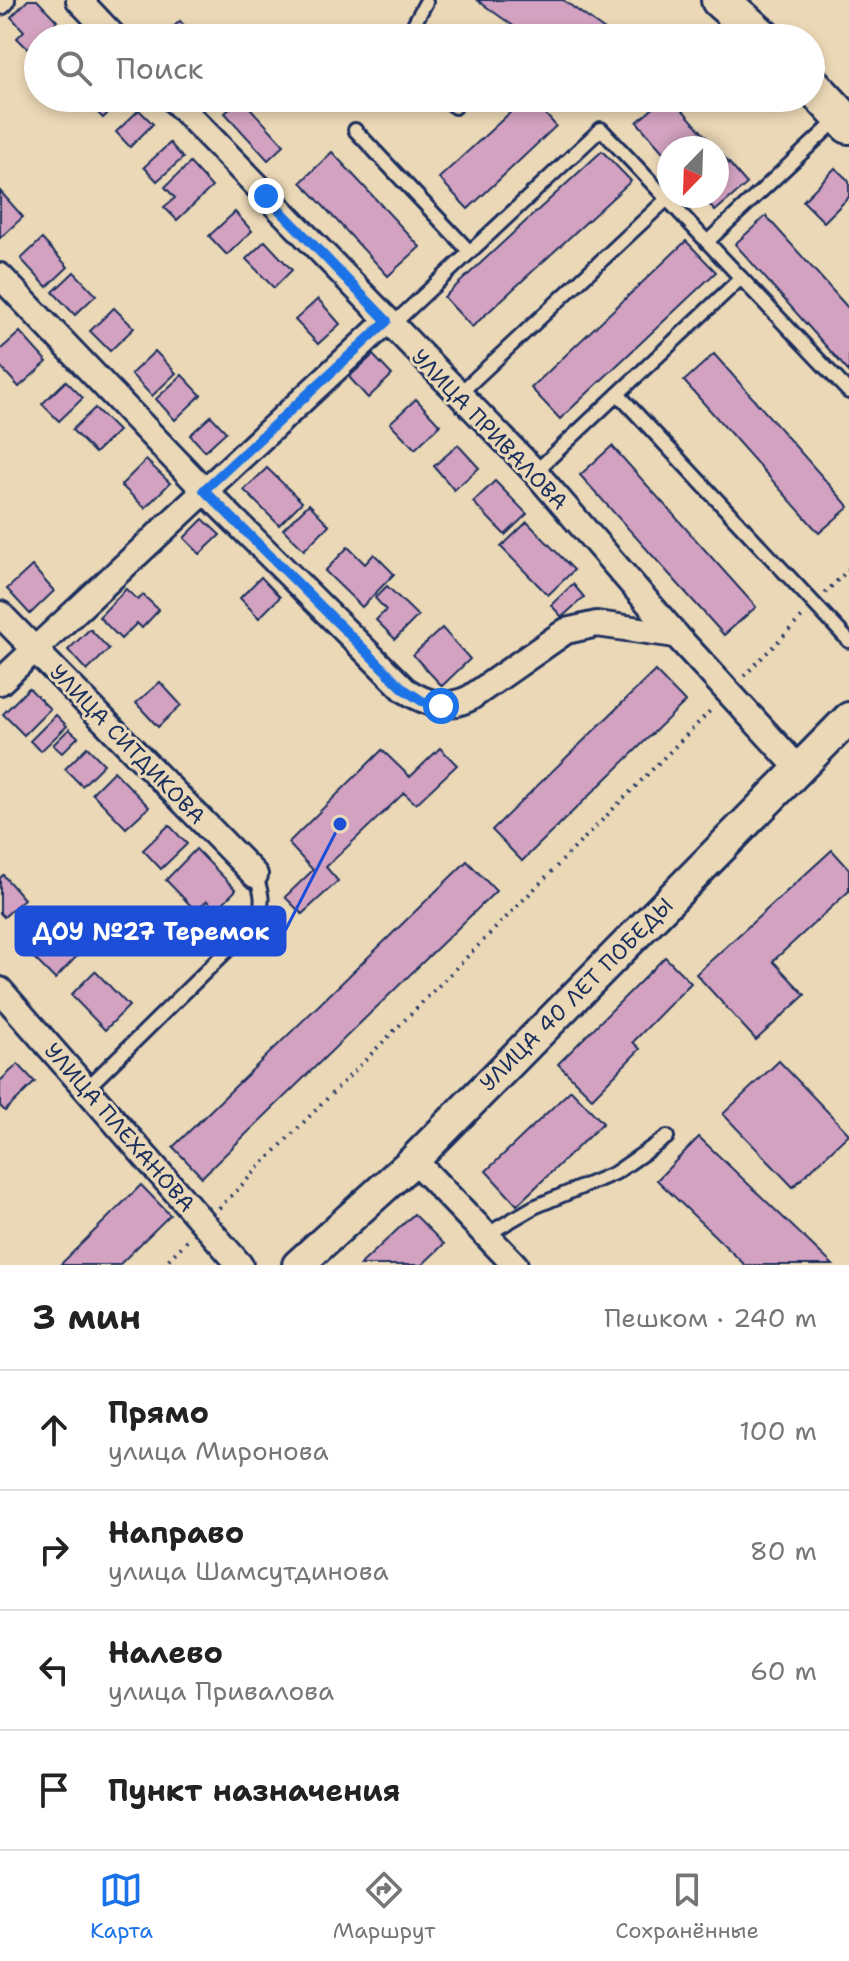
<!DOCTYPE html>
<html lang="ru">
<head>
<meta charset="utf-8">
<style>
	body { margin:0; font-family:"Shantell Sans",sans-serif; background:#f6f6f6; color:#222 }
	.compass { position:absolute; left:657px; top:136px; width:72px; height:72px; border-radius:50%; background:#fff; box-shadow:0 4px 12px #0003; rotate:203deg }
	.stop { position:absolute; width:24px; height:24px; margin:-18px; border:6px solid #1a73e8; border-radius:50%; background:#fff }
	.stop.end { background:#1a73e8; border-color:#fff; box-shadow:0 2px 8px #0008 }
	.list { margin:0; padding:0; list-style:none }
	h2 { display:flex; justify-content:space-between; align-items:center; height:104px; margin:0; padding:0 32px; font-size:34px }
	h2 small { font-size:26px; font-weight:400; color:#767676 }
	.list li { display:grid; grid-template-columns:52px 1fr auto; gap:24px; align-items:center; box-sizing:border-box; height:120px; padding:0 32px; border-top:2px solid #e0e0e0 }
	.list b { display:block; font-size:30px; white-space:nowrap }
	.list p { margin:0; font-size:26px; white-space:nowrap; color:#767676 }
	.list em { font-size:26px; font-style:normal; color:#767676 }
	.icon { flex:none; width:44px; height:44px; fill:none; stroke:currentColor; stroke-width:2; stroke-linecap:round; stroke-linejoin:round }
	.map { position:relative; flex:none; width:849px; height:1265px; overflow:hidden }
	.search { position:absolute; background:#fff; box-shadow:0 4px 12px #0003; left:24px; right:24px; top:24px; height:88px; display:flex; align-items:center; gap:20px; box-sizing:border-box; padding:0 28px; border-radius:44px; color:#767676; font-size:30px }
	.sheet { height:584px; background:#fff }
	nav { display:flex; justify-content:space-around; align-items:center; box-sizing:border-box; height:112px; border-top:2px solid #e0e0e0; background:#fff; font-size:22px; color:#767676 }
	nav a { display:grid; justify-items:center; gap:4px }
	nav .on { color:#1a73e8 }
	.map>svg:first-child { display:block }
	.building { fill:#d3a2c0; stroke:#1b2f5e; stroke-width:2 }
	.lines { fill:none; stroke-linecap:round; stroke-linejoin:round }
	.service-casing { stroke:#1b2f5e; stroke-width:18 }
	.minor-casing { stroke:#1b2f5e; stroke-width:30 }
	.tertiary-casing { stroke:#1b2f5e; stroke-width:36 }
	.secondary-casing { stroke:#1b2f5e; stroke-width:42 }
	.path { stroke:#1b2f5e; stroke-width:4; stroke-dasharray:2 6; stroke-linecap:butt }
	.service { stroke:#ebd8b6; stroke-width:12 }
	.minor { stroke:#ebd8b6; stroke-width:24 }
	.tertiary { stroke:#ebd8b6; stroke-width:30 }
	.secondary { stroke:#ebd8b6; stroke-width:36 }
	.route { stroke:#1a73e8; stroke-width:10 }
	.labels { text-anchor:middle; stroke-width:6; stroke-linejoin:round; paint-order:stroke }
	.street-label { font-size:22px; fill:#1b2f5e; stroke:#ebd8b6 }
	.leader { fill:none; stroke:#1d4ed8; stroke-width:3 }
	.callout-dot { fill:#1d4ed8; stroke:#ebd8b6; stroke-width:3 }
	.callout { fill:#1d4ed8; stroke:#1d4ed8; stroke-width:3 }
	.callout-label { font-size:24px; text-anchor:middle; font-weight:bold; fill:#fff }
</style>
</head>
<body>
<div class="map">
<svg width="849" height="1265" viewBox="0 0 849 1265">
	<rect width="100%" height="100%" fill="#ebd8b6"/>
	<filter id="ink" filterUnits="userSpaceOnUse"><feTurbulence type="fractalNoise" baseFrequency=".0125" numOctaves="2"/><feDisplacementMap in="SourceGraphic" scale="16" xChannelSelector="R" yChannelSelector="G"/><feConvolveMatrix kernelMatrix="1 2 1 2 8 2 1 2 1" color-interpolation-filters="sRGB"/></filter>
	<g filter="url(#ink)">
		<g class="building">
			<path d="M28,0H37L57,21L28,49L17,38L24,31L11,17Z"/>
			<path d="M477,0H563L616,38H530Z"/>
			<path d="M180,21L195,38H161Z"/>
			<path d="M95,98H124L103,118L89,104Z"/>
			<path d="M241,98L284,145L268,160L225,113Z"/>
			<path d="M526,98H531L556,126L468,209L439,178Z"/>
			<path d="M665,98H672L716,148H669V159L637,122Z"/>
			<path d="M139,110L153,124L130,147L116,132Z"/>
			<path d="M170,143L183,158L157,181L144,167Z"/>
			<path d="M717,149L747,184L715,211L701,196H717Z"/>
			<path d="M602,151L631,181L472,327L444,297Z"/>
			<path d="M332,152L420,247L388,276L301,182Z"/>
			<path d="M190,163L212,187L177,220L164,207L175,198L165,187Z"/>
			<path d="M835,168L849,181V197L824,222L803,201Z"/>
			<path d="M0,191L23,217L0,238Z"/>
			<path d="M235,212L252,231L227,255L209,236Z"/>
			<path d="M766,216L849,309V372L735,244Z"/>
			<path d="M42,239L68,267L47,287L21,259Z"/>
			<path d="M265,241L292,270L274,288L246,259Z"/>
			<path d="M686,241L716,272L560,419L531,388Z"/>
			<path d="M74,272L96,295L75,315L53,292Z"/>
			<path d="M318,299L340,324L318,344L295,320Z"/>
			<path d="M114,308L134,328L110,351L90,331Z"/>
			<path d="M20,332L47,362L19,387L0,366V350Z"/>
			<path d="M155,351L176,373L152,396L131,374Z"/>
			<path d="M714,354L849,507L819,533L684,381Z"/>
			<path d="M373,355L392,375L368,398L349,377Z"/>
			<path d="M182,375L201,395L175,420L156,399Z"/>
			<path d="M66,381L83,398L59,421L42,404Z"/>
			<path d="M416,399L440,425L415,449L390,423Z"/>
			<path d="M95,408L118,431L95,453L72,430Z"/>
			<path d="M211,416L226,432L205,451L190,435Z"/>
			<path d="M458,445L479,468L454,490L434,466Z"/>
			<path d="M612,446L756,607L724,635L580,475Z"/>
			<path d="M146,460L170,483L145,508L121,485Z"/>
			<path d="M267,468L302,502L279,525L244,490Z"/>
			<path d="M495,481L527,514L505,535L473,502Z"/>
			<path d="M309,504L329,525L304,550L283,529Z"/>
			<path d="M203,519L220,535L200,554L184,538Z"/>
			<path d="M527,522L574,570L548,595L501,547Z"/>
			<path d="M348,547L365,564L374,554L394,574L362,607L325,571Z"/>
			<path d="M32,566L54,591L30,614L7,589Z"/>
			<path d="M261,577L280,597L259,618L240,598Z"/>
			<path d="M573,584L584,597L562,617L551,605Z"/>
			<path d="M387,586L418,616L395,639L376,620L386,610L375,598Z"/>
			<path d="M126,589L138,600L143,595L159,610L142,628L137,623L121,639L99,617Z"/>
			<path d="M442,628L470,659L442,686L413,655Z"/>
			<path d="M90,629L109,649L87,671L68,650Z"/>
			<path d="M655,671L685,702L522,861L492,830Z"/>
			<path d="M160,682L181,705L158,727L136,703Z"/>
			<path d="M29,688L50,709L24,735L3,714Z"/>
			<path d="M56,715L67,726L41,751L30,741Z"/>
			<path d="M69,729L78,737L62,753L53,745Z"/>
			<path d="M87,747L104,764L82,786L65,769Z"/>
			<path d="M440,748L457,765L416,804L404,793L326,867L338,881L302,914L285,897L313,870L288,843L382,750L410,777Z"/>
			<path d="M114,771L149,807L126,828L92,793Z"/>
			<path d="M169,825L187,844L161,869L143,850Z"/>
			<path d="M196,849L236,890L216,910L207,901L196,911L166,880Z"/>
			<path d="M832,850L849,869V891L773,961L805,995L756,1040L696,974Z"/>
			<path d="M467,861L496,891L202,1177L173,1147Z"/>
			<path d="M3,875L24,899L4,917L0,913V878Z"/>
			<path d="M56,927L81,952L55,979L30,954Z"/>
			<path d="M665,957L691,983L633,1042L640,1049L592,1098L558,1064Z"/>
			<path d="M95,971L129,1006L105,1030L71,995Z"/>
			<path d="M779,1061L849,1134L793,1187L723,1114Z"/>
			<path d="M18,1064L35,1082L5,1111L0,1106V1081Z"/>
			<path d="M571,1090L603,1123L517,1205L486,1171Z"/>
			<path d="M699,1137L833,1265H745L657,1180Z"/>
			<path d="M141,1185L170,1215L119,1265H60Z"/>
			<path d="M414,1214L444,1244L422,1265H360Z"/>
		</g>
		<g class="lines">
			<g class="service-casing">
				<g id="service">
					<path d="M419,38L414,24L426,2"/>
					<path d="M447,98L455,107"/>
					<path d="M355,130L470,252"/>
					<path d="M707,242L839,118"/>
					<path d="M741,278L849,392"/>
					<path d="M391,326L601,129L667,199"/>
					<path d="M459,394L667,199L741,278L535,472"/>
					<path d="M618,394L849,641"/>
					<path d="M86,1089L254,924C265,905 263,894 255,875"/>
					<path d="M486,1235L534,1207L615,1173L667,1137"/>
				</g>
			</g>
			<g class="minor-casing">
				<g id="minor">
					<path d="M79,0L115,38"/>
					<path d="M0,2L2,0"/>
					<path d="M172,98L535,472L676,635L799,769"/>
					<path d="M0,276L204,490L405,690C427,704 446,710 470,698L566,631L597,624L676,635"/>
					<path d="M0,614L255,875"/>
					<path d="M0,682L387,321"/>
					<path d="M0,990L240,1265"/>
					<path d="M414,1160L515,1265"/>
				</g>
			</g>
			<g class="tertiary-casing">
				<path id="tertiary" d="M298,1265L414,1160L849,718"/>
			</g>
			<g class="secondary-casing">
				<g id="secondary">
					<path d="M720,0L763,38"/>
					<path d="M811,84L849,125"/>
				</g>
			</g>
			<g class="path">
				<path d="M825,593L849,569"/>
				<path d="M744,676L805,614"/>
				<path d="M219,1208L713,708"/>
				<path d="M163,1265L190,1238"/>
			</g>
			<use href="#service" class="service"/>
			<use href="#minor" class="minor"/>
			<use href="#tertiary" class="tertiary"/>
			<use href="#secondary" class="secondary"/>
		</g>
	</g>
	<g class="lines" filter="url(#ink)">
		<path class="route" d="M266,196L387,321L204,490L405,690L422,701L441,706"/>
	</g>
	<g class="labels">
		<g class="street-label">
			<text transform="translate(490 429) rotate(46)" y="8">УЛИЦА ПРИВАЛОВА</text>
			<text transform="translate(128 744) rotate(46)" y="8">УЛИЦА СИТДИКОВА</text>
			<text transform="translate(576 994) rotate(-45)" y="8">УЛИЦА 40 ЛЕТ ПОБЕДЫ</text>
			<text transform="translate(120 1127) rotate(49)" y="8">УЛИЦА ПЛЕХАНОВА</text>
		</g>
	</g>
	<path class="leader" d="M340 824L285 931"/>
	<circle class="callout-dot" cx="340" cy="824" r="8"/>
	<rect class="callout" x="16" y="907" width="269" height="48" rx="8"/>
	<g class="callout-label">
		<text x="151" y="940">ДОУ №27 Теремок</text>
	</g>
</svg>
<svg class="compass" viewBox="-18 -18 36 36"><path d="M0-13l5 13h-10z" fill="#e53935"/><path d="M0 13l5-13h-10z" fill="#767676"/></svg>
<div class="stop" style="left:441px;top:706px"></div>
<div class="stop end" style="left:266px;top:196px"></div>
<div class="search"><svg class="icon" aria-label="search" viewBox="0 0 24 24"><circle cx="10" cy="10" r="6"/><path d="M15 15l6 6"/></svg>Поиск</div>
</div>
<section class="sheet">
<h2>3 мин<small>Пешком · 240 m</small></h2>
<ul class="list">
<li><svg class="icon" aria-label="ahead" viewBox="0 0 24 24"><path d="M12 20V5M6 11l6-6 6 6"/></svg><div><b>Прямо</b><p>улица Миронова</p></div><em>100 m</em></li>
<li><svg class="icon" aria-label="right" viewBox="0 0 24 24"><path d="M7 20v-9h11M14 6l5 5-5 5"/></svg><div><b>Направо</b><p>улица Шамсутдинова</p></div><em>80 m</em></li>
<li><svg class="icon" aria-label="left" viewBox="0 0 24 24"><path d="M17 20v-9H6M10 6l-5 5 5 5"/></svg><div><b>Налево</b><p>улица Привалова</p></div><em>60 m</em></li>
<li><svg class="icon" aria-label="arrive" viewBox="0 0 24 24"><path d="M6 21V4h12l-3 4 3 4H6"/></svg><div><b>Пункт назначения</b></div></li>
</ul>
</section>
<nav>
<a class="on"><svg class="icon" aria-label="map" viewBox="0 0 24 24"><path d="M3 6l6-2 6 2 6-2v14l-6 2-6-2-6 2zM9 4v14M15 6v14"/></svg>Карта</a>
<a><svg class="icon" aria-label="directions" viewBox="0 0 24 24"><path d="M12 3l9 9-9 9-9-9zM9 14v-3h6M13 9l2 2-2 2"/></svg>Маршрут</a>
<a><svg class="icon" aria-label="saved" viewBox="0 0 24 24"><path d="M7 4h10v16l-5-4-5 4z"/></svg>Сохранённые</a>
</nav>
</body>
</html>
